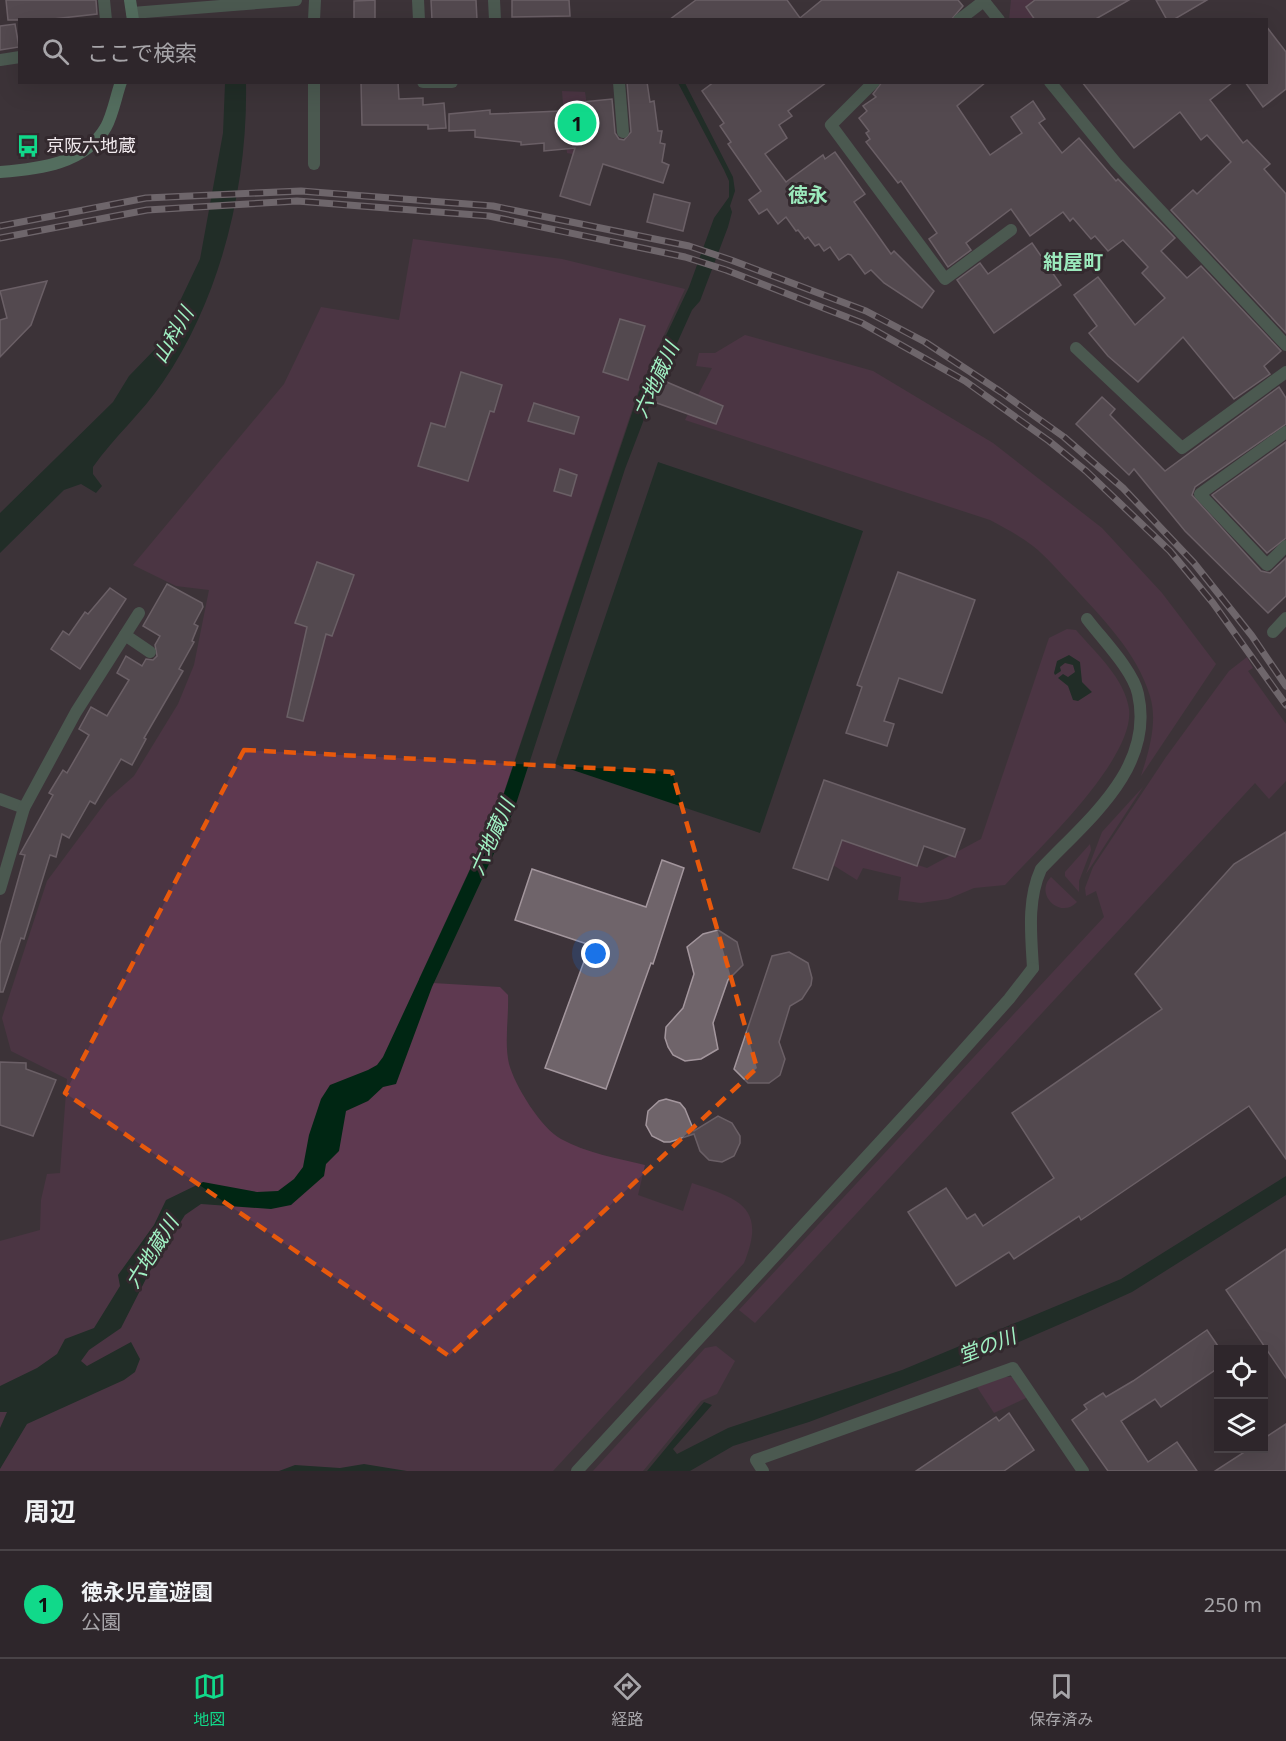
<!DOCTYPE html>
<html lang="ja">
<head>
<meta charset="utf-8">
<style>
	body { margin:0; font-family:"Noto Sans","Noto Sans JP",sans-serif; background:#3a3237; color:#f1f3f6 }
	.controls { position:absolute; right:18px; bottom:18px; display:grid; overflow:hidden; border-radius:0px; box-shadow:0 6px 24px #0002 }
	.controls button { width:54px; height:54px; display:grid; place-items:center; padding:0; border:0; border-bottom:2px solid #494347; background:#2e262b; color:#f1f3f6; font:30px sans-serif }
	.you { position:absolute; left:596px; top:954px; width:21px; height:21px; margin:-15px; border:4px solid #fff; border-radius:50%; background:#1a73e8; box-shadow:0 0 0 9px #1a73e833 }
	.badge { display:grid; place-items:center; width:39px; height:39px; border-radius:50%; background:#11d98a; color:#111; font-size:20px; font-weight:700 }
	.pin { position:absolute; translate:-50% -50%; border:3px solid #fff; box-shadow:0 2px 6px #0006 }
	.list { margin:0; padding:0; list-style:none }
	h2 { display:flex; justify-content:space-between; align-items:center; height:78px; margin:0; padding:0 24px; font-size:26px }
	h2 small { font-size:20px; font-weight:400; color:#a7a5a9 }
	.list li { display:grid; grid-template-columns:39px 1fr auto; gap:18px; align-items:center; box-sizing:border-box; height:108px; padding:0 24px; border-top:2px solid #494347 }
	.list b { display:block; font-size:22px; white-space:nowrap }
	.list p { margin:0; font-size:20px; white-space:nowrap; color:#a7a5a9 }
	.list em { font-size:20px; font-style:normal; color:#a7a5a9 }
	.icon { flex:none; width:33px; height:33px; fill:none; stroke:currentColor; stroke-width:2; stroke-linecap:round; stroke-linejoin:round }
	.map { position:relative; flex:none; width:1286px; height:1471px; overflow:hidden }
	.search { position:absolute; background:#2e262b; box-shadow:0 6px 24px #0002; left:18px; right:18px; top:18px; height:66px; display:flex; align-items:center; gap:15px; box-sizing:border-box; padding:0 21px; border-radius:0px; color:#a7a5a9; font-size:22px }
	.sheet { height:186px; background:#2e262b }
	nav { display:flex; justify-content:space-around; align-items:center; box-sizing:border-box; height:84px; border-top:2px solid #494347; background:#2e262b; font-size:16px; color:#a7a5a9 }
	nav a { display:grid; justify-items:center; gap:3px }
	nav .on { color:#11d98a }
	.map>svg:first-child { display:block }
	.green { fill:#5e3950 }
	.water { fill:#002613 }
	.building { fill:#6f646a; stroke:#a3969d; stroke-width:1.5 }
	.lines { fill:none; stroke-linecap:round; stroke-linejoin:round }
	.minor { stroke:#5d876e; stroke-width:12 }
	.tertiary { stroke:#5d876e; stroke-width:12 }
	.secondary { stroke:#70b48d; stroke-width:12 }
	.rail-casing { stroke:#aca4a9; stroke-width:7 }
	.rail { stroke:#33292e; stroke-width:4.5; stroke-dasharray:14; stroke-linecap:butt }
	.marked { fill:none; stroke:#e8590c; stroke-width:4.5; stroke-dasharray:12 8; stroke-linejoin:round }
	.labels { text-anchor:middle; stroke-width:6; stroke-linejoin:round; paint-order:stroke }
	.poi-label { font-size:18px; fill:#efe8ec; stroke:#33292e; text-anchor:start }
	.neighbourhood-label { font-size:20px; font-weight:bold; fill:#9be9bc; stroke:#33292e }
	.water-label { font-size:20px; font-style:italic; fill:#a1f2c4; stroke:#33292e }
</style>
</head>
<body>
<div class="map">
<svg width="1286" height="1471" viewBox="0 0 1286 1471">
	<rect width="100%" height="100%" fill="#3d3339"/>
	<g class="green">
		<path d="M1011,0H1085L1070,19L1009,20Z"/>
		<path d="M562,91L585,92L594,158L567,153Z"/>
		<path d="M413,239L562,259L685,289L638,392L500,804L419,979L433,983L500,987L508,995C509,1016 504,1043 509,1064C515,1086 541,1128 561,1139C586,1153 617,1158 645,1165L638,1195L683,1211L692,1183C739,1199 767,1207 744,1263L553,1471H0V1241L40,1230L41,1200L47,1174L60,1173L67,1079L11,1051L2,1018L47,881L108,799L134,776L178,704L194,665L209,590L176,586L133,565L284,384L321,307L399,320Z"/>
		<path d="M745,335L873,371L993,443L1102,528L1162,593L1216,664L1141,776C1149,751 1158,722 1150,696C1137,652 1102,618 1072,585C1059,572 1047,557 1033,546C1020,536 1005,528 990,520L685,420L712,368L696,366L699,353H715Z"/>
		<path d="M1067,629L1076,630C1095,652 1125,679 1129,709C1135,759 1038,849 1005,885L974,888L948,899L921,903L898,900L901,877L863,868L857,880L833,865L842,840L927,868L981,839L1049,638Z"/>
		<path d="M1247,657L1253,668L1248,671L1286,724V781L1269,799L1255,783L755,1323L739,1310L1104,917L1096,891L1086,896L1085,888L1093,867L1166,757L1229,671Z"/>
		<path d="M1143,787L1086,874L1102,832Z"/>
		<path d="M1090,844L1091,850L1079,881V892L1065,876V872Z"/>
		<path d="M1051,877L1077,902C1060,920 1034,894 1051,877Z"/>
		<path d="M716,1346L735,1361L717,1394L701,1401L643,1471H593L705,1348Z"/>
		<path d="M1002,1377H1014L1028,1397L994,1413L977,1387Z"/>
	</g>
	<g class="water">
		<path d="M225,83H246C248,185 221,297 163,382C142,413 114,437 93,467V474L102,486L96,493L81,484L64,490L0,553V513L113,402L129,376L159,345L200,259L223,133Z"/>
		<path d="M678,83H685L733,177L735,191L730,206L732,212L728,227L700,301L692,310L651,401L625,469L514,810L432,987L396,1084L383,1087L368,1101L346,1111L339,1151L326,1164L324,1176L291,1205L271,1209L201,1204L185,1215L150,1271L121,1328L89,1350L81,1361L87,1366L131,1342L140,1359L135,1372L124,1380L27,1424L0,1469V1428L7,1412H0V1386L37,1368L57,1354L65,1339L94,1328L120,1286L118,1275L154,1225L166,1200L203,1182L257,1192L278,1191L294,1179L303,1167L309,1135L321,1099L330,1085L368,1070L377,1065L383,1057L500,805L639,392L689,287L714,218L729,197V181L724,170Z"/>
		<path d="M658,462L863,531L760,833L555,764Z"/>
		<path d="M1069,655L1080,662L1082,682L1092,692L1078,701L1073,700L1068,686L1058,678L1063,674L1068,677L1075,672L1073,665L1065,663L1060,667L1061,671L1055,675L1054,673L1057,661Z"/>
		<path d="M1286,1176V1195L1132,1292L1079,1316L1005,1348L809,1422L733,1446L690,1471H647L704,1402L712,1405L673,1449L677,1454L728,1428L902,1370L1121,1279Z"/>
		<path d="M364,1464L407,1471H279L295,1465L340,1468Z"/>
	</g>
	<g class="building">
		<path d="M6,0H96L97,14L44,20H8Z"/>
		<path d="M375,0V20H354V1Z"/>
		<path d="M431,0H476L477,20H432Z"/>
		<path d="M512,0H569L570,16L512,17Z"/>
		<path d="M696,0H787L800,18L822,0H958L963,6L951,20H669Z"/>
		<path d="M1035,0H1129L1094,20H1035L1026,7Z"/>
		<path d="M1156,0H1207L1173,20H1167Z"/>
		<path d="M15,24L19,47L0,50V26Z"/>
		<path d="M1266,26L1286,52V89L1263,107L1245,82H1266Z"/>
		<path d="M361,82H398L399,99L423,98V105L444,103L446,128L428,129V125H362Z"/>
		<path d="M627,82H647L650,102L654,101L658,131H662L660,143L665,144L662,162L669,165L663,183L603,164L590,205L560,196L575,148L544,151V143L521,145V142L475,137V130L449,131V114L490,110V114L584,110L583,102L612,99L615,133L619,139L624,140L631,132Z"/>
		<path d="M714,82H827L788,111L792,116L779,125L787,138L765,154L786,182L823,155L825,159L835,152L865,194L854,202L891,254L894,251L934,291L922,308L884,283L871,270L865,274L851,255L848,254L839,260L830,247L824,251L819,244L815,246L808,237L805,239L798,230L796,231L786,217L778,224L767,209L759,214L749,200L761,191L728,144L731,142L720,126L724,123L702,91Z"/>
		<path d="M882,82H986L957,106L990,155L1022,133L1011,117L1033,101L1045,119L1039,123L1062,153L1079,138L1116,181L1118,179L1175,238L1161,251L1187,278L1201,266L1281,351L1264,366L1270,374L1234,399L1183,337L1138,382L1108,356L1089,333L1097,326L1074,295L1098,277L1135,325L1165,298L1142,273L1148,267L1123,240L1108,251L1095,236L1091,239L1073,218L1070,221L1063,212L1030,236L1011,209L966,243L971,250L948,267L929,239L937,233L901,181L898,183L866,142L870,139L866,133L869,131L859,118L867,111L863,106L876,97L873,94Z"/>
		<path d="M1082,82H1233L1210,100L1243,143L1247,140L1270,164L1264,169L1286,194V333L1171,210L1193,190L1197,194L1231,162L1207,135L1201,140L1180,112L1134,148Z"/>
		<path d="M654,194L690,203L683,231L647,222Z"/>
		<path d="M1032,243L1061,285L994,333L957,280L980,263L988,274Z"/>
		<path d="M47,281L31,325L0,357V320L7,318L0,291Z"/>
		<path d="M620,319L645,326L628,380L603,372Z"/>
		<path d="M461,372L502,385L494,412L490,411L468,481L418,466L431,423L445,427Z"/>
		<path d="M662,380L723,406L716,424L654,402Z"/>
		<path d="M1279,387L1286,398V424L1195,487L1192,495L1261,571L1270,573L1286,558V596L1268,613L1185,531L1134,469L1129,475L1076,424L1102,397L1115,409L1110,415L1165,471Z"/>
		<path d="M534,403L579,417L574,434L528,421Z"/>
		<path d="M1286,442V538L1267,553L1212,495Z"/>
		<path d="M560,469L577,475L571,496L554,491Z"/>
		<path d="M317,562L354,575L332,636L326,634L303,721L287,717L307,627L295,623Z"/>
		<path d="M898,572L975,600L942,693L899,678L884,721L894,724L887,746L846,733L862,687L857,685Z"/>
		<path d="M167,584L202,603L203,607L194,624L198,626L192,641L194,642L179,669L183,671L144,738L146,739L132,765L121,759L95,804L90,801L69,838L62,834L56,857L50,855L24,939L21,938L3,992H0V944L25,855L20,854L53,795L49,793L63,770L67,773L89,735L79,729L91,707L107,716L129,680L117,673L126,656L142,666L146,659L153,660L157,656L155,645L160,636L143,626Z"/>
		<path d="M110,588L126,599L80,669L51,649L63,631L69,635L85,612L88,614Z"/>
		<path d="M824,780L965,829L955,857L924,846L917,866L842,840L828,880L793,868Z"/>
		<path d="M1286,832V1159L1249,1106L1081,1220L1079,1216L1014,1259L1009,1252L956,1286L908,1212L946,1188L967,1219L975,1214L983,1226L1054,1178L1012,1113L1162,1009L1135,974L1234,864Z"/>
		<path d="M662,860L684,868L653,964L651,963L606,1089L545,1068L590,945L515,920L532,869L646,907Z"/>
		<path d="M718,930L737,942L743,965L728,980L713,1023L718,1049L701,1059L685,1061L673,1055L668,1047L665,1038L666,1027L683,1008L694,974L687,947L703,934Z"/>
		<path d="M789,952L808,963L812,978L811,985L802,999L790,1006L779,1042L785,1059L780,1075L769,1083H748L734,1069L772,956Z"/>
		<path d="M0,1062L26,1063V1069L56,1080L33,1136L0,1125Z"/>
		<path d="M666,1099L680,1103L685,1109L694,1131L718,1116L732,1123L740,1136V1143L734,1156L722,1162L709,1160L700,1151L694,1134L670,1142H664L652,1136L646,1125L648,1111L659,1101Z"/>
		<path d="M1286,1249V1378L1226,1290Z"/>
		<path d="M1207,1330L1218,1346V1368L1161,1407L1155,1399L1121,1421L1148,1462L1177,1442L1197,1471H1108L1072,1420L1087,1409L1084,1405L1103,1393L1106,1397L1133,1381Z"/>
		<path d="M1009,1413L1034,1450L1004,1471H916L996,1417L999,1421Z"/>
		<path d="M1286,1424V1471H1215L1249,1449H1263V1439Z"/>
	</g>
	<g class="lines">
		<g class="minor">
			<path d="M104,0L106,20"/>
			<path d="M418,0L419,20"/>
			<path d="M494,0L495,20"/>
			<path d="M983,0L999,20"/>
			<path d="M132,13L296,0"/>
			<path d="M314,20L315,0"/>
			<path d="M959,20L985,0"/>
			<path d="M0,60L20,57"/>
			<path d="M423,82H452"/>
			<path d="M619,82L623,132"/>
			<path d="M874,82L831,125L945,279L1011,230"/>
			<path d="M1050,82L1116,163L1286,345"/>
			<path d="M314,164V82"/>
			<path d="M1076,348L1182,448L1286,372"/>
			<path d="M1286,432L1200,494L1267,565L1286,546"/>
			<path d="M1273,632L1286,618"/>
			<path d="M125,635L150,652"/>
			<path d="M0,799L24,808"/>
			<path d="M0,889L24,808L76,712L139,613"/>
			<path d="M1033,968C1031,934 1027,900 1041,869C1086,821 1155,769 1138,694C1133,670 1102,639 1087,619"/>
			<path d="M763,1471L756,1460L1013,1368L1083,1471"/>
		</g>
		<path class="tertiary" d="M577,1471L925,1093L1009,999L1033,968"/>
		<g class="secondary">
			<path d="M130,0L133,20"/>
			<path d="M0,172C39,169 85,164 106,127C113,114 116,96 121,82"/>
		</g>
		<g class="rail-casing">
			<g id="rail">
				<path d="M0,226L146,198L301,191L493,206L689,246L731,260L866,311L925,342L1001,392L1064,437L1123,488L1194,563L1252,636L1286,686"/>
				<path d="M0,238L147,210L297,201L489,216L685,257L726,270L862,323L965,381L1049,441L1086,471L1170,551L1213,603L1286,705"/>
			</g>
		</g>
		<use href="#rail" class="rail"/>
	</g>
	<path d="M0 0H1286V1471H0ZM244,750L672,772L757,1068L449,1356L65,1093Z" fill="#3d3339" fill-opacity=".55" fill-rule="evenodd"/>
	<path class="marked" d="M244,750L672,772L757,1068L449,1356L65,1093Z"/>
	<defs>
		<g id="bus-bare" transform="scale(1.8)"><path d="M-5-6H5V4H4V6H2V4H-2V6H-4V4H-5ZM-3.5-4V0h7V-4ZM-3.5 1.2v1.5H-2V1.2ZM2 1.2v1.5H3.5V1.2Z" fill="#11d98a" stroke="#33292e" stroke-width="2.5" paint-order="stroke"/></g>
	</defs>
	<g fill-rule="evenodd">
		<use href="#bus-bare" x="28" y="146"/>
	</g>
	<g class="labels">
		<g class="poi-label">
			<text x="46" y="152">京阪六地蔵</text>
		</g>
		<g class="neighbourhood-label">
			<text x="808" y="202">徳永</text>
			<text x="1073" y="269">紺屋町</text>
		</g>
		<g class="water-label">
			<text transform="translate(173 335) rotate(-60)" y="7">山科川</text>
			<text transform="translate(656 380) rotate(-65)" y="7">六地蔵川</text>
			<text transform="translate(492 837) rotate(-66)" y="7">六地蔵川</text>
			<text transform="translate(152 1252) rotate(-58)" y="7">六地蔵川</text>
			<text transform="translate(987 1346) rotate(-21)" y="7">堂の川</text>
		</g>
	</g>
</svg>
<div class="controls">
<button><svg class="icon" aria-label="locate" viewBox="0 0 24 24"><circle cx="12" cy="12" r="6"/><path d="M12 2v4M12 18v4M2 12h4M18 12h4"/></svg></button>
<button><svg class="icon" aria-label="layers" viewBox="0 0 24 24"><path d="M12 4l9 5-9 5-9-5zM3 14l9 5 9-5"/></svg></button>
</div>
<div class="you"></div>
<div class="pin badge" style="left:577px;top:123px">1</div>
<div class="search"><svg class="icon" aria-label="search" viewBox="0 0 24 24"><circle cx="10" cy="10" r="6"/><path d="M15 15l6 6"/></svg>ここで検索</div>
</div>
<section class="sheet">
<h2>周辺<small></small></h2>
<ul class="list">
<li><span class="badge">1</span><div><b>徳永児童遊園</b><p>公園</p></div><em>250 m</em></li>
</ul>
</section>
<nav>
<a class="on"><svg class="icon" aria-label="map" viewBox="0 0 24 24"><path d="M3 6l6-2 6 2 6-2v14l-6 2-6-2-6 2zM9 4v14M15 6v14"/></svg>地図</a>
<a><svg class="icon" aria-label="directions" viewBox="0 0 24 24"><path d="M12 3l9 9-9 9-9-9zM9 14v-3h6M13 9l2 2-2 2"/></svg>経路</a>
<a><svg class="icon" aria-label="saved" viewBox="0 0 24 24"><path d="M7 4h10v16l-5-4-5 4z"/></svg>保存済み</a>
</nav>
</body>
</html>
